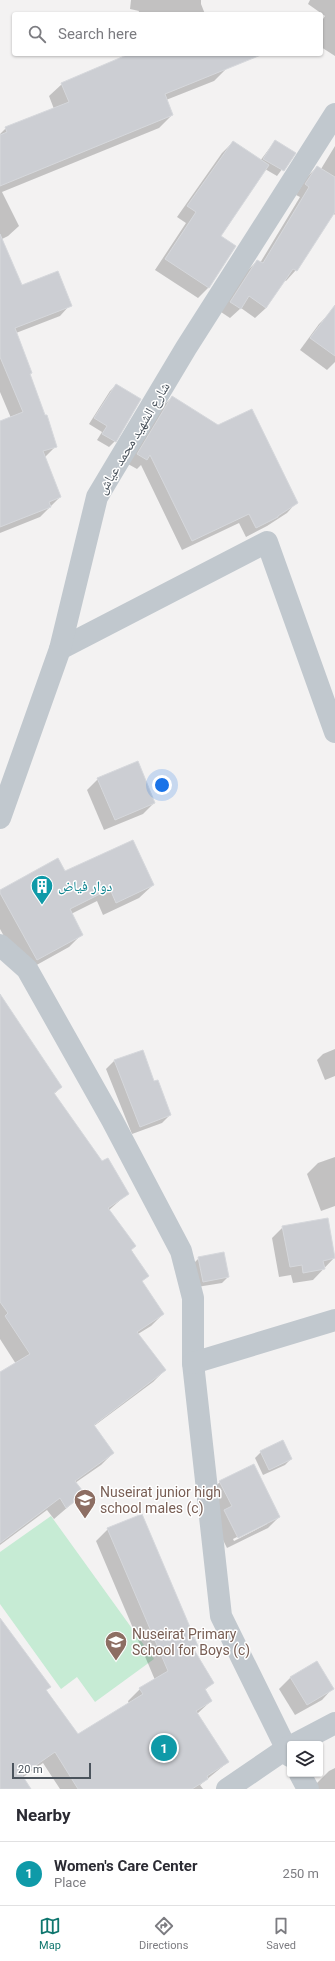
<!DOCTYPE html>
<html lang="en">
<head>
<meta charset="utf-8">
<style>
	body { margin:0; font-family:Roboto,"Noto Naskh Arabic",sans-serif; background:#f7f7f7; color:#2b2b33 }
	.controls { position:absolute; right:12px; bottom:12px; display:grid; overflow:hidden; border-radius:4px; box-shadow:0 1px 3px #0004 }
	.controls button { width:36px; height:36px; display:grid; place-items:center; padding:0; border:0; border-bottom:1px solid #e1e1e2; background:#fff; color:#2b2b33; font:20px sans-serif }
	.scale { position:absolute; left:12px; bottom:10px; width:79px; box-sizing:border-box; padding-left:4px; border:2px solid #4b545d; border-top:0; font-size:11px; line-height:14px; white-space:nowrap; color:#4b545d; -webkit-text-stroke:3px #fff; paint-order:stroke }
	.you { position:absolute; left:162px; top:785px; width:14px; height:14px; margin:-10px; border:3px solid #fff; border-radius:50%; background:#1a73e8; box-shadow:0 0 0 6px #1a73e833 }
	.badge { display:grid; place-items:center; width:26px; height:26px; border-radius:50%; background:#0f766e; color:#fff; font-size:13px; font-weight:700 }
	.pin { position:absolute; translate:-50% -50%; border:2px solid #fff; box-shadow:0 1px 4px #0006 }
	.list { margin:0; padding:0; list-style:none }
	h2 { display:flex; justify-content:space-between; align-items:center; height:52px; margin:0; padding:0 16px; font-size:17px }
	h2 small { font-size:13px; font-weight:400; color:#7c7c81 }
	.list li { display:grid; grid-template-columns:26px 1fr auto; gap:12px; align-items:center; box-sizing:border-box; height:64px; padding:0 16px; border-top:1px solid #e1e1e2 }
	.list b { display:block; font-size:15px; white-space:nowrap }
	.list p { margin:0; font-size:13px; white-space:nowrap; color:#7c7c81 }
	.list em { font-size:13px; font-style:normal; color:#7c7c81 }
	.icon { flex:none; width:22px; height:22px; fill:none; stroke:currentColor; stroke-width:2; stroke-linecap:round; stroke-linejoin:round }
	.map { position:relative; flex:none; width:335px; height:1789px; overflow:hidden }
	.search { position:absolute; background:#fff; box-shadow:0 1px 3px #0004; left:12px; right:12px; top:12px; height:44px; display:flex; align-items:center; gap:10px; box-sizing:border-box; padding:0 14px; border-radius:4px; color:#7c7c81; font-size:15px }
	.sheet { height:116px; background:#fff }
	nav { display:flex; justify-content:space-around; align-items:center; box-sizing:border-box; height:56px; border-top:1px solid #e1e1e2; background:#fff; font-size:11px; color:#7c7c81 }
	nav a { display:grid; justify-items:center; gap:2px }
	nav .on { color:#0f766e }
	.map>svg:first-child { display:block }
	.green { fill:#c6ebd4 }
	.shadow { fill:#0003; fill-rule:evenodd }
	.building { fill:#ccced3; stroke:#d6d8dc }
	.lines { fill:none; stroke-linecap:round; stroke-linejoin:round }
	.street { stroke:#c1c8ce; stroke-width:22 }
	.labels { text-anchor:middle; stroke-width:3; stroke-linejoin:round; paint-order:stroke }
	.street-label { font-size:14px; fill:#4b545d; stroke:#fff }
	.culture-label { font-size:14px; fill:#0d838f; stroke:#fff; text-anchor:start }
	.education-label { font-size:14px; fill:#785e54; stroke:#fff; text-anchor:start }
</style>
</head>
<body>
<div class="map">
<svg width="335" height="1789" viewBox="0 0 335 1789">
	<rect width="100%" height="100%" fill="#f3f2f2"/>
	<path class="green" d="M51,1516L154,1659L95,1702L77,1677L61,1689L0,1604V1552Z"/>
	<g class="shadow">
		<path d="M131,0H201V4L205,14H138L139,11L130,9Z"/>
		<path d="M310,0H335V56L321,47V22L325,16L308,4Z"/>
		<path d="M135,54H221L227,68L214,81L166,100L172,115L159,128L2,192L19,226L8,236L2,239L21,287L70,305L60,316L16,333L55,447L45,457L60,497L40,517L0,533V422L11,418L0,392V134L6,128L54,109L49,96L62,84Z"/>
		<path d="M275,141L294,153L277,176L265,169L220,236L209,287L198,298L155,270L186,223L177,217L222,153L233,142L260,161Z"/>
		<path d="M335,146V215L333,213L296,270L286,281L284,280L266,308L255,318L241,308L230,318L221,312L247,271L257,261L260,263L300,197L296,195L307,177L317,167L321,169Z"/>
		<path d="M330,313L335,317V362L327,370L300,350L319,324Z"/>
		<path d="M116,385L115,441L109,447L97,440L102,432L89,424L110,391Z"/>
		<path d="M172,397L296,503L287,513L267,526L246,537L239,523L182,550L141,465L137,469L128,464L162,407Z"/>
		<path d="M98,779L154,803L143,814L104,830L87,790Z"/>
		<path d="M65,872L153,885L139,898L103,915L97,901L71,914L82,934L69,947L24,972L0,929V891Z"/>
		<path d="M0,996L61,1087L54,1094L101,1162L127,1194L108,1211L147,1276L141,1282L163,1314L151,1326L138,1334L165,1370L153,1382L94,1426L113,1453L101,1465L75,1483L83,1494L54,1519L47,1510L0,1545V1373L16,1364L0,1339Z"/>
		<path d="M335,1049V1076L325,1080L317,1060L323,1054Z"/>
		<path d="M114,1061L153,1083L170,1115L162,1123L132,1134L106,1069Z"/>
		<path d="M335,1157V1206L321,1211L307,1174L318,1163Z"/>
		<path d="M283,1227L334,1258L313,1280L293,1283L291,1275L279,1277L272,1238Z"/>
		<path d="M199,1258L228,1277L222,1283L197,1287L193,1264Z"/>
		<path d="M261,1452L291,1459L285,1465L263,1475L255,1458Z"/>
		<path d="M220,1482L279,1517L268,1528L227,1548L214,1522L209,1492ZM267,1522V1524L234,1541L233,1539Z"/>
		<path d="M108,1529L196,1646L192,1650L212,1683L205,1690L211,1701L197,1714L228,1762L200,1785L203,1789H60L43,1763L22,1778L30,1789H0V1620L49,1687L46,1690L78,1735L129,1704L128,1701L140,1689L155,1680L96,1541Z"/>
		<path d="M317,1662L332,1689L322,1700L295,1715L279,1689L290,1678Z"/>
		<path d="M335,1768V1789H317L315,1785L329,1771Z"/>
	</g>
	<g class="building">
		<path d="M129,54L261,55L165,94L173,115L0,186V135L7,132L5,127L69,102L61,83Z"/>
		<path d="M275,140L296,153L284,171L263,159Z"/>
		<path d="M233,141L269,165L221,236L236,246L209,288L165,259L196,212L187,206Z"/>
		<path d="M317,166L335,177V212L297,271L293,269L266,308L249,296L241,309L230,302L257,260L263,263L309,187L305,184Z"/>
		<path d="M0,234L22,285L58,271L72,306L15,328L32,373L30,374L45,415H47L57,447L43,451L61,497L49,502L51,507L0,527V421L23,412L0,357Z"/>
		<path d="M335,305V356L310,338Z"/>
		<path d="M116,384L141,399L116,442L102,434L107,426L94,418Z"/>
		<path d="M172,396L218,425L252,409L298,503L278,516V517L256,528L249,514L192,541L150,455L147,460L137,454Z"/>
		<path d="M138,761L155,803L115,820L97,778Z"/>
		<path d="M133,840L154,885L116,903L110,889L70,909L83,935L37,960L0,893V890L58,858L65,871Z"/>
		<path d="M0,994L62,1087L54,1093L102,1161L108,1158L129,1194L108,1208L136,1246L131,1250L149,1276L142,1281L164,1314L137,1332L166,1370L94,1425L114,1453L75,1481L85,1494L66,1508L60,1498L0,1543V1372L30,1354L5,1316L8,1313L0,1302Z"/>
		<path d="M143,1050L154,1081L158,1080L171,1115L140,1127L114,1060Z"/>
		<path d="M328,1218L335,1258L323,1261L325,1269L303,1273L302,1265L290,1267L282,1226Z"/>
		<path d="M224,1252L229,1277L203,1282L198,1257Z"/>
		<path d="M283,1440L292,1459L269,1470L260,1451Z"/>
		<path d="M254,1464L280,1517L238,1538L224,1510L232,1506L219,1481Z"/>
		<path d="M142,1514L198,1646L193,1648L214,1683L205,1689L212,1701L196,1711L229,1762L207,1776L208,1779L192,1789H78L55,1752L22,1775L31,1789H0V1618L51,1687L46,1690L78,1734L143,1694L139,1688L168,1671L107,1528Z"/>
		<path d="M317,1661L334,1689L307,1705L290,1677Z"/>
	</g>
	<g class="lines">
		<g class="street">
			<path d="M60,649L267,542L335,732"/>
			<path d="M0,818L60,649L97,497L186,348L335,114"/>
			<path d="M0,945L27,969L112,1120L181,1251L193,1298V1363L221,1616L290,1756"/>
			<path d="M193,1363L335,1320"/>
			<path d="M295,1744L335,1723"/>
			<path d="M300,1774L308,1789"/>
			<path d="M227,1789L290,1746"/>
		</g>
	</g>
	<defs>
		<g id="building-pin" transform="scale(1.15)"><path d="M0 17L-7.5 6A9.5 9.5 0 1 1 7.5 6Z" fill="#0f9aa8" stroke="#fff"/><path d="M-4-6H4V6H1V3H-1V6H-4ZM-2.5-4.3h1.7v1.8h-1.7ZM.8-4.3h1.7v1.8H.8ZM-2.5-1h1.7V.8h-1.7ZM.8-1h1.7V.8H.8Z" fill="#fff"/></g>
		<g id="school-pin" transform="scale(1.15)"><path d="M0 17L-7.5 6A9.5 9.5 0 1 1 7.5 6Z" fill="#8d6e63" stroke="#fff"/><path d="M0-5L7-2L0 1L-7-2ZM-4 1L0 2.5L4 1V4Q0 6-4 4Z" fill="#fff"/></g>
	</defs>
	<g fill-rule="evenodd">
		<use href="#building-pin" x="42" y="886"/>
		<use href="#school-pin" x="85" y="1500"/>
		<use href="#school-pin" x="116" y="1642"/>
	</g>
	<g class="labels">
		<g class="street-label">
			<text transform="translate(133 438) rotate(-59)" y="5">شارع الشهيد محمد عياش</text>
		</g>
		<g class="culture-label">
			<text x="58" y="891">دوار فياض</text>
		</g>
		<g class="education-label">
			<text x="100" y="1497">Nuseirat junior high<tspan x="100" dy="16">school males (c)</tspan></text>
			<text x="132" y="1639">Nuseirat Primary<tspan x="132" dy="16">School for Boys (c)</tspan></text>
		</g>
	</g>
</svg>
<div class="controls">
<button><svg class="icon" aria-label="layers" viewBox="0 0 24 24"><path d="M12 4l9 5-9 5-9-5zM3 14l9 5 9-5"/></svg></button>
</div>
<div class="scale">20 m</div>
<div class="you"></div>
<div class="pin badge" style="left:164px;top:1748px;background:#0f9aa8">1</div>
<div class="search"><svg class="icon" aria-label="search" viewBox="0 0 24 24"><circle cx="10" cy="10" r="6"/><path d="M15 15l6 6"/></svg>Search here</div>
</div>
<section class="sheet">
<h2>Nearby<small></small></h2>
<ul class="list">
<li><span class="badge" style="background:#0f9aa8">1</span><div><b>Women's Care Center</b><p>Place</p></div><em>250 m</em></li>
</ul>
</section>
<nav>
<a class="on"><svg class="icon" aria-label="map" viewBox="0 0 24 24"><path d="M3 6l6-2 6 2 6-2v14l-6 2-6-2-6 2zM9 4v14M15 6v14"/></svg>Map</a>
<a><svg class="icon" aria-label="directions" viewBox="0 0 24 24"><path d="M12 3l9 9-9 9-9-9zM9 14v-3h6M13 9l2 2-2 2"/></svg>Directions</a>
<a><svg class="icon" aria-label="saved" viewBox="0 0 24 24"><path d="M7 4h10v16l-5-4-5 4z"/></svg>Saved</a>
</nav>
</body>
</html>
